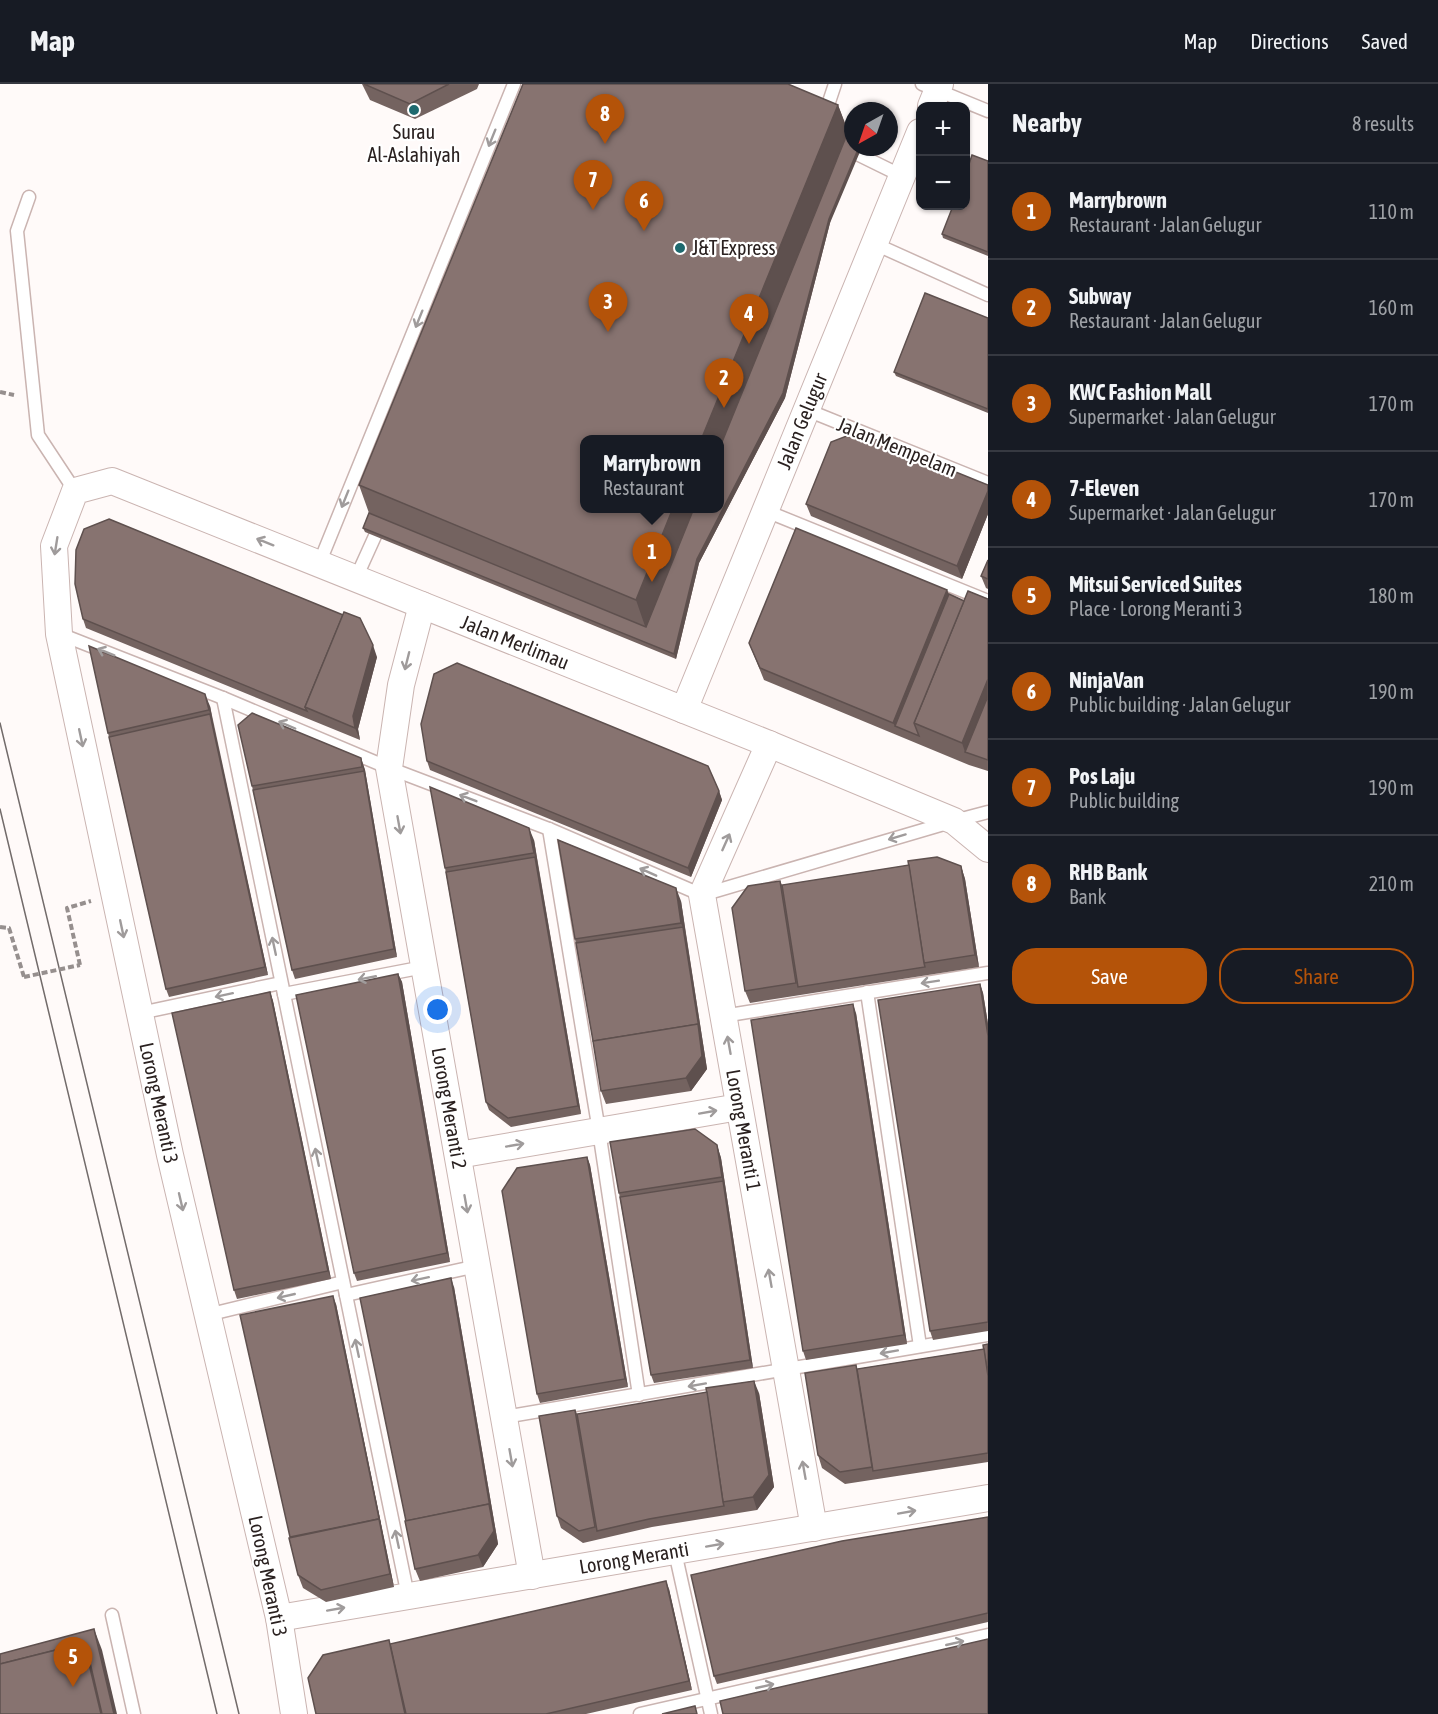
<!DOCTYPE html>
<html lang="en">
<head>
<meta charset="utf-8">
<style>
	body { margin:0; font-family:"Asap Condensed",sans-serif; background:#242831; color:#f1f3f6 }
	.controls { position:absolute; right:18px; top:18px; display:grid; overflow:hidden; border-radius:12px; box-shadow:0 2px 4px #0004 }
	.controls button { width:54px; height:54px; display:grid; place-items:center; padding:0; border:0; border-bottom:2px solid #363941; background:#171b24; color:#f1f3f6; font:30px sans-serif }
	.compass { position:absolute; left:844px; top:18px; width:54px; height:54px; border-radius:50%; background:#171b24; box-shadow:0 2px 4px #0004; rotate:220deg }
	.you { position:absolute; left:438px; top:926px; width:21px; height:21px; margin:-15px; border:4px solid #fff; border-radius:50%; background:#1a73e8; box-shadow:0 0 0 9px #1a73e833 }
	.badge { display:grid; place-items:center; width:39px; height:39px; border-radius:50%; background:#b45309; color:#fff; font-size:20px; font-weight:700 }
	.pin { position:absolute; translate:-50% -50px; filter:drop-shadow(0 2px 3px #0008) }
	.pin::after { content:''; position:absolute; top:32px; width:21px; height:18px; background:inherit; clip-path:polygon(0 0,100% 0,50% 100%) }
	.popup { position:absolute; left:580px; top:351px; width:144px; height:78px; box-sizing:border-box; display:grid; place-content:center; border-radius:12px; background:#171b24; filter:drop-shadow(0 2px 4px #0005); font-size:20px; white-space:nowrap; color:#9ea1a6 }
	.popup b { font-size:22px; color:#f1f3f6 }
	.popup::after { content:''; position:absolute; left:50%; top:100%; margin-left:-12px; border:12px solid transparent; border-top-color:#171b24 }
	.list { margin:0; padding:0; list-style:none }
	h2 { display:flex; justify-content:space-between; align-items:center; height:78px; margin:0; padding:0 24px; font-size:26px }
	h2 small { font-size:20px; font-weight:400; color:#9ea1a6 }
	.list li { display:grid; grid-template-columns:39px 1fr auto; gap:18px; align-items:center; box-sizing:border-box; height:96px; padding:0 24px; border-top:2px solid #363941 }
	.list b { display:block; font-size:22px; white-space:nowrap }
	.list p { margin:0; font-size:20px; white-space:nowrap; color:#9ea1a6 }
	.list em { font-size:20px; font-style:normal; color:#9ea1a6 }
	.actions { display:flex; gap:12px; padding:18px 24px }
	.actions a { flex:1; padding:14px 0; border:2px solid #b45309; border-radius:24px; text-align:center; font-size:21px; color:#b45309 }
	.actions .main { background:#b45309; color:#fff }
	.map { position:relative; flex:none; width:988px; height:1630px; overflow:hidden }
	header { display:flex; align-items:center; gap:36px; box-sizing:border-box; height:84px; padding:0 30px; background:#171b24; border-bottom:2px solid #363941 }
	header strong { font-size:28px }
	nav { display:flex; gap:33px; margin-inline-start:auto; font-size:21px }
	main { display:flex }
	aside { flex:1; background:#171b24 }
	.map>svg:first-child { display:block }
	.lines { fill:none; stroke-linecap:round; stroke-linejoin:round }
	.service-casing { stroke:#cab4b1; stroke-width:15 }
	.minor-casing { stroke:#cab4b1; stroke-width:28 }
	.path { stroke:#968f8e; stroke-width:4; stroke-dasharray:6 3; stroke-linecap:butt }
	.service { stroke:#fff; stroke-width:12 }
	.minor { stroke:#fff; stroke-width:26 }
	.tram { stroke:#726b6a; stroke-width:1.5 }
	.path-bridge { stroke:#968f8e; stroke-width:4; stroke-dasharray:6 3; stroke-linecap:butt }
	.wall { fill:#746360 }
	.shaded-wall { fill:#5e504e }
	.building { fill:#877370; stroke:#5e504e; stroke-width:1.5 }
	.oneway { stroke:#9f9b9b }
	.poi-dot { fill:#1e6a6f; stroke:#fff; stroke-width:2 }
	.labels { text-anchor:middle; stroke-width:4.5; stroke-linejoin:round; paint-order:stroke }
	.poi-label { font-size:20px; fill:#2a2120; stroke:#fff }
	.street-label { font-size:20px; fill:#2a2120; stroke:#fff }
</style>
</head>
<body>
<header>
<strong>Map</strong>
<nav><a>Map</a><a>Directions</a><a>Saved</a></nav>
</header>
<main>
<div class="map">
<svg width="988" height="1630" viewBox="0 0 988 1630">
	<rect width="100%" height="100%" fill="#fffaf9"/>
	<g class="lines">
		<g class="service-casing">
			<g id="service">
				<path d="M922,0L988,27"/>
				<path d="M824,33L835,0"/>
				<path d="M845,64L902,92"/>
				<path d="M29,113L17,147L38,351L75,407"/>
				<path d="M875,160L988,211"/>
				<path d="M807,326L988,399"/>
				<path d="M766,427L988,517"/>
				<path d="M319,480L514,0"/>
				<path d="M356,494L380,441"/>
				<path d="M60,550L223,614L389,684L549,745L702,811L954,737L988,728"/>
				<path d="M223,614L408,1512"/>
				<path d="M549,745L599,1047L639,1311"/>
				<path d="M867,908L920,1262"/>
				<path d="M284,910L424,883"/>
				<path d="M140,929L281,899"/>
				<path d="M723,932L988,889"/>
				<path d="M346,1211L477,1182"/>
				<path d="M207,1231L343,1198"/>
				<path d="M504,1333L988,1251"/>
				<path d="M675,1468L711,1630"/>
				<path d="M112,1531L134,1630"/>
				<path d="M640,1630L988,1551"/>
			</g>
		</g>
		<g class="minor-casing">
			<g id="minor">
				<path d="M931,22L940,0"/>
				<path id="s1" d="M422,521L401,601L389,684L532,1492"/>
				<path id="s2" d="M684,626L920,48"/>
				<path id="s3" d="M769,660L702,811L814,1444"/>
				<path d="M458,1071L739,1023"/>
				<path id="s4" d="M279,1534L988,1414"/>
				<path id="s5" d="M294,1630L279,1534L170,1071L59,550L54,462L75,407L112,397L769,660L954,737L988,765"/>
			</g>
		</g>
		<g class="path">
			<path d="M0,308L14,311"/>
			<path d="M0,843L9,844L24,893"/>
			<path d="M80,881L67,824L91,817"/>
		</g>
		<use href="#service" class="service"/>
		<use href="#minor" class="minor"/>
		<g class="tram">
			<path d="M0,639L239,1630"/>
			<path d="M0,725L217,1630"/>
		</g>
		<path class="path-bridge" d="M24,893L80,881"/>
	</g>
	<g class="wall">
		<path d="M362,0H479L477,5L415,35L370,16Z"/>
		<path d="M838,21L848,48L830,139L785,314L699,479L676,575L365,448L363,444L369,429L359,401Z"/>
		<path d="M988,77V172L943,154L942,150Z"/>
		<path d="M988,234V329L896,292L894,288Z"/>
		<path d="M988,401V430L962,495L811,432L806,420Z"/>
		<path d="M988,476V505L986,504L981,492Z"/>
		<path d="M947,506L949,510L964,517L988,515V687L969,681L764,596L749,559Z"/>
		<path d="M83,535L377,573L358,645L360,656L86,544Z"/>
		<path d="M210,622L268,891L169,913L166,905L108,649Z"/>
		<path d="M361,674L365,686L397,873L295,895L292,886L252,702Z"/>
		<path d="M427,677L719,707L722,716L691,793L430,686Z"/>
		<path d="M534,756L581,1030L511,1043L489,1026L486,1018L445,784Z"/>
		<path d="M961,782L965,795L979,883L750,919L745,907L780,797L782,801Z"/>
		<path d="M681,817L707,985L691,1007L606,1020L601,1007L593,957L575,855Z"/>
		<path d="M398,890L402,898L450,1178L357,1197L354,1189Z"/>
		<path d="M980,900L983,909L988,940V1247L933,1256L930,1247Z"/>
		<path d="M270,908L273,917L331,1195L237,1215L234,1206Z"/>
		<path d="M856,929L907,1260L806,1276L803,1267Z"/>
		<path d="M717,1061L721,1074L753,1284L654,1299L651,1291L619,1109Z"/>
		<path d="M587,1073L590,1081L628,1303L540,1319L537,1310Z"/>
		<path d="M454,1203L498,1460L483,1483L420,1497L415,1485Z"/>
		<path d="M336,1220L394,1503L326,1518L303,1504L298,1491Z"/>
		<path d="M988,1260V1378L845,1400L822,1384L818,1371L856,1281L857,1285L984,1265Z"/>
		<path d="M759,1309L774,1403L757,1426L652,1443L583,1459L561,1444L557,1432L575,1326L577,1330Z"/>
		<path d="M988,1433V1538L717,1600L714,1592Z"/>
		<path d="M669,1505L692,1606L586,1630H316L390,1560Z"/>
	</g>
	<g class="shaded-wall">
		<path d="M838,21L850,52L720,371V356H701Z"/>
		<path d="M859,63H862L830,139L785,314L699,479L676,575L674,570L697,475L829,135Z"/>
		<path d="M988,407V430L962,495L957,482Z"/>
		<path d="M673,424H698L647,548L636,516Z"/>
		<path d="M947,506L952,519L895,642L893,639Z"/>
		<path d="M373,561L377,573L358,645L360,656L355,644L353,632Z"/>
		<path d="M988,595V635L965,668L962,659Z"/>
		<path d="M205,610L210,622L213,639L209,626Z"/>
		<path d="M210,630L213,639L268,891L265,883Z"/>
		<path d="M361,674L365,686L397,873L394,865Z"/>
		<path d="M719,707L722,716L691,793L688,784Z"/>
		<path d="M529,744L534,756L538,781L581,1030L578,1022L535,773Z"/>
		<path d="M961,782L965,795L979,883L975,871Z"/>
		<path d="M676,804L681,817L686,851L681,839Z"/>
		<path d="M683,843L686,851L707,985L691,1007L686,994Z"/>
		<path d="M398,890L402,898L450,1178L447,1169Z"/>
		<path d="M980,900L983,909L988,940V952Z"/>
		<path d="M270,908L273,917L331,1195L328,1187Z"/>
		<path d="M853,920L856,929L907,1260L904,1251Z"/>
		<path d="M717,1061L721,1074L753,1284L750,1276Z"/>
		<path d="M587,1073L590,1081L628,1303L625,1295Z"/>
		<path d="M451,1194L454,1203L498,1460L483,1483L478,1471Z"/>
		<path d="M333,1212L336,1220L394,1503L390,1490Z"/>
		<path d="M754,1297L759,1309L774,1403L757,1426L753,1413Z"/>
		<path d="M666,1497L669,1505L692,1606L689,1597Z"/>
		<path d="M94,1545L102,1566L117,1630H114Z"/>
		<path d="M84,1559L95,1591L105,1630H101Z"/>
	</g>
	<g class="building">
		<path d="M364,0H449L410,20Z"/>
		<path d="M523,0H788L838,21L701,356H585V424H673L636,516L359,401Z"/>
		<path d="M848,48L853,51V63H859L829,135L783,309L697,475L674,570L363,444L369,429L646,543L694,424H720V363Z"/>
		<path d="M972,71L988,77V168L942,150L953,122H966V89Z"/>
		<path d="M925,209L988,234V325L894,288Z"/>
		<path d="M857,348L988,401V407L957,482L806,420L831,358Z"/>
		<path d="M109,435L343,531L305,623L307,627L83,535L75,500L76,466L84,445Z"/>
		<path d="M796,444L947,506L893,639L760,584L749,559Z"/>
		<path d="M988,476V495L981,492Z"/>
		<path d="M968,507L988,515V595L962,659L914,639Z"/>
		<path d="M949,510L964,517L914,639L919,652L895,642Z"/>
		<path d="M344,528L360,534L373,561L353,632L355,644L305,623Z"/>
		<path d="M89,562L205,610L209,626L108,649Z"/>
		<path d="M457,579L708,682L719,707L688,784L427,677L421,640L434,590Z"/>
		<path d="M988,612V676L965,668Z"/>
		<path d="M252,629L361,674L362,683L252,702L238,641Z"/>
		<path d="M210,630L265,883L166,905L109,653Z"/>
		<path d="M364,687L394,865L292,886L253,706Z"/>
		<path d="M430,703L529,744L534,769L445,784Z"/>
		<path d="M558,756L676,804L681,839L575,855Z"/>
		<path d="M535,773L578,1022L508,1034L486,1018L446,788Z"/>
		<path d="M937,773L961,782L975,871L924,879L908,777Z"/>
		<path d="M909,781L924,879L925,883L798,903L782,801Z"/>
		<path d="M780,797L796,899L745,907L732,824L748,802Z"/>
		<path d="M683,843L699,944L698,940L593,957L576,859Z"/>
		<path d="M398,890L447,1169L354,1189L296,911Z"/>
		<path d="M980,900L988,952V1238L930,1247L878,916Z"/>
		<path d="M270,908L328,1187L234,1206L172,929Z"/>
		<path d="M853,920L904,1251L803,1267L751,936Z"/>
		<path d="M698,940L702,972L686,994L601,1007L593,957Z"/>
		<path d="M695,1045L717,1061L722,1093L619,1109L610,1058Z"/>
		<path d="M587,1073L625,1295L537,1310L502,1107L517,1084Z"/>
		<path d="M723,1097L750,1276L651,1291L620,1113Z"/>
		<path d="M451,1194L490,1423L489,1420L406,1437L360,1214Z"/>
		<path d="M333,1212L380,1439L379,1435L290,1453L240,1231Z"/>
		<path d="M988,1260V1292L983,1261Z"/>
		<path d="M984,1265L988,1292V1369L873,1387L857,1285Z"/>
		<path d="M856,1281L872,1383L840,1388L818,1371L805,1289Z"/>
		<path d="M754,1297L769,1391L753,1413L723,1418L706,1304Z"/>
		<path d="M707,1308L723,1418L724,1422L649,1435L597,1447L577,1330Z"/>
		<path d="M575,1326L595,1443L579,1447L557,1432L539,1332Z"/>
		<path d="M489,1420L494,1447L478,1471L415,1485L405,1437Z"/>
		<path d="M988,1433V1529L714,1592L691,1491L842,1457Z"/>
		<path d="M379,1435L390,1490L321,1506L298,1491L289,1454Z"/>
		<path d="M666,1497L689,1597L546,1630H406L390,1560Z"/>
		<path d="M94,1545L114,1630H102L88,1570L84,1559L0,1580V1570Z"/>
		<path d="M988,1555V1630H723L720,1617Z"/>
		<path d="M389,1556L405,1630H316L308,1594L323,1571Z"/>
		<path d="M84,1559L101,1630H0V1580Z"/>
		<path d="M695,1622L697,1630H662Z"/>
	</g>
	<defs><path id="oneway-shaft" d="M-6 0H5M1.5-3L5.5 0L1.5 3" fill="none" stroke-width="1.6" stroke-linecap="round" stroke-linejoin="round" transform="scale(1.5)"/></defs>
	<g class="oneway">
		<use href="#oneway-shaft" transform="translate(492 54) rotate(112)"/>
		<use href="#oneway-shaft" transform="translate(419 235) rotate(112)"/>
		<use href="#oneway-shaft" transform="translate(345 415) rotate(112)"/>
		<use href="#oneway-shaft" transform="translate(265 458) rotate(-158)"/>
		<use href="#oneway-shaft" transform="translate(56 462) rotate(99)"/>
		<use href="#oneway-shaft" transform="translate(106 568) rotate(-158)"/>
		<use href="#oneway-shaft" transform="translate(407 577) rotate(104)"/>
		<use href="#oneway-shaft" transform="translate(287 641) rotate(-157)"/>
		<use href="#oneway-shaft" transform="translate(81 654) rotate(78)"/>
		<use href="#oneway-shaft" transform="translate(468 714) rotate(-159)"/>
		<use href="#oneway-shaft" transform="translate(399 741) rotate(80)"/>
		<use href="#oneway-shaft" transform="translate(897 753) rotate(163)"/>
		<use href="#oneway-shaft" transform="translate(726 758) rotate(-66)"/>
		<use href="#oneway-shaft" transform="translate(648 788) rotate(-156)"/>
		<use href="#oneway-shaft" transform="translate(122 845) rotate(78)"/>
		<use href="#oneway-shaft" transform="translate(274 862) rotate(-102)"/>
		<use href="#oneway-shaft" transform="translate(367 894) rotate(169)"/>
		<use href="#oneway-shaft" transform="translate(930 898) rotate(171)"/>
		<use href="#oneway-shaft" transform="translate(224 911) rotate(168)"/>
		<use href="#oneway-shaft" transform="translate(729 961) rotate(-100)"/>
		<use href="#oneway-shaft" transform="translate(708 1028) rotate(-10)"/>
		<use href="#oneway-shaft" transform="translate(515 1061) rotate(-10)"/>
		<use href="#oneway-shaft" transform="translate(317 1073) rotate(-102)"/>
		<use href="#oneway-shaft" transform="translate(181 1118) rotate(77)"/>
		<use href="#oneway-shaft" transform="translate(466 1120) rotate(80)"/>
		<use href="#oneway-shaft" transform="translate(770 1194) rotate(-100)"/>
		<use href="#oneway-shaft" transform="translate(420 1195) rotate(168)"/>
		<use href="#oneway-shaft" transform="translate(286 1212) rotate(167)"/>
		<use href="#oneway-shaft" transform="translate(357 1264) rotate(-102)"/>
		<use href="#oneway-shaft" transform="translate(889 1268) rotate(170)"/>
		<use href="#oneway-shaft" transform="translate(697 1301) rotate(170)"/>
		<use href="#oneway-shaft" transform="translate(511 1374) rotate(80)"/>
		<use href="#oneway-shaft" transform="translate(804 1386) rotate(-100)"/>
		<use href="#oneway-shaft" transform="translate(907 1428) rotate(-10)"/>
		<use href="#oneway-shaft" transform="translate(397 1455) rotate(-102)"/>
		<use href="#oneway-shaft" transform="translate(715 1461) rotate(-10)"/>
		<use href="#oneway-shaft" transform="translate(336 1525) rotate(-10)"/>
		<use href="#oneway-shaft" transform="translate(955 1559) rotate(-13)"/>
		<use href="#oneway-shaft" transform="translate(765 1602) rotate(-13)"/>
	</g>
	<g class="poi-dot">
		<circle cx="414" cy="26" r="6"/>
		<circle cx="680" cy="164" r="6"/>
	</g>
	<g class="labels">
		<g class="poi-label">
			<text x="414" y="55">Surau<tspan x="414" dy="23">Al-Aslahiyah</tspan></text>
			<text x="692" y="171" text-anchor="start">J&amp;T Express</text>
		</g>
		<g class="street-label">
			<text dy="7" stroke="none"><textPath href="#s2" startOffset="312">Jalan Gelugur</textPath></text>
			<text transform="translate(897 363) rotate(22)" y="7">Jalan Mempelam</text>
			<text dy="7" stroke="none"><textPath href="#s5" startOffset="1725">Jalan Merlimau</textPath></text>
			<text transform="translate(159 1019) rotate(78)" y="7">Lorong Meranti 3</text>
			<text dy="7" stroke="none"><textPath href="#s1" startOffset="512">Lorong Meranti 2</textPath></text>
			<text dy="7" stroke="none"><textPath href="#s3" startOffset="404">Lorong Meranti 1</textPath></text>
			<text dy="7" stroke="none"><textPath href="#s4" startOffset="360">Lorong Meranti</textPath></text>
			<text transform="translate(268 1492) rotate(78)" y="7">Lorong Meranti 3</text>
		</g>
	</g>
</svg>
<div class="controls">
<button>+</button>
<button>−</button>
</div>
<svg class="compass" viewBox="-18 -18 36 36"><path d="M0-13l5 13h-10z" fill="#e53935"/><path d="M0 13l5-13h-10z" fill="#9ea1a6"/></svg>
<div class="you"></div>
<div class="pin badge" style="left:652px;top:498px">1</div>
<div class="popup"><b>Marrybrown</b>Restaurant</div>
<div class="pin badge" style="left:724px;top:324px">2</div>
<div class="pin badge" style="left:608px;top:248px">3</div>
<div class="pin badge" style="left:749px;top:260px">4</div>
<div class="pin badge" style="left:73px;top:1603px">5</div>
<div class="pin badge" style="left:644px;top:147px">6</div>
<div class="pin badge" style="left:593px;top:126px">7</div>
<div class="pin badge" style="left:605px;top:60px">8</div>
</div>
<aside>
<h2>Nearby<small>8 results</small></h2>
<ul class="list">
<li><span class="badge">1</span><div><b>Marrybrown</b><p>Restaurant · Jalan Gelugur</p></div><em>110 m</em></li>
<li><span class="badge">2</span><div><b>Subway</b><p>Restaurant · Jalan Gelugur</p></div><em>160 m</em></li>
<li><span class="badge">3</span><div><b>KWC Fashion Mall</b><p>Supermarket · Jalan Gelugur</p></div><em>170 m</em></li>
<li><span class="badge">4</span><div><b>7-Eleven</b><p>Supermarket · Jalan Gelugur</p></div><em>170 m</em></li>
<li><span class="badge">5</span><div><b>Mitsui Serviced Suites</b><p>Place · Lorong Meranti 3</p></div><em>180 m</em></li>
<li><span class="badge">6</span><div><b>NinjaVan</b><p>Public building · Jalan Gelugur</p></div><em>190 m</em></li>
<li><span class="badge">7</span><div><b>Pos Laju</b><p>Public building</p></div><em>190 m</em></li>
<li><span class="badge">8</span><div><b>RHB Bank</b><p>Bank</p></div><em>210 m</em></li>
</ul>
<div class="actions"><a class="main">Save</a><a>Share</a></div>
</aside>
</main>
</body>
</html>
